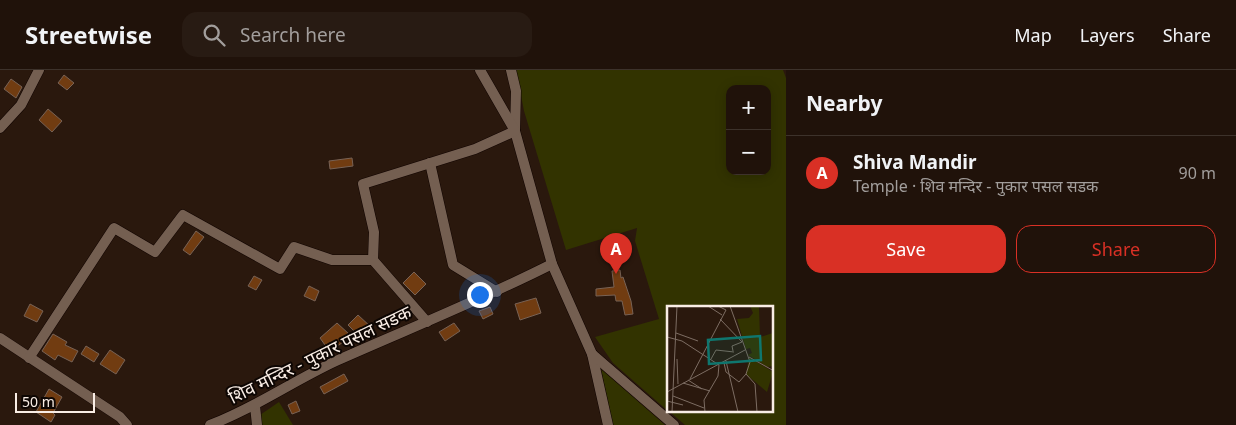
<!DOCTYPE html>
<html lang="en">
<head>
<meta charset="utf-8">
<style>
	body { margin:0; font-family:"Noto Sans","Noto Sans Devanagari",sans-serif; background:#281b13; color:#f1f3f6 }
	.controls { position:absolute; right:15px; top:15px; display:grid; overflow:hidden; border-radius:10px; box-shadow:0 2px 12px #0003 }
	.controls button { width:45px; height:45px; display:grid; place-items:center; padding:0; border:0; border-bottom:1px solid #3d322b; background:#20120a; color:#f1f3f6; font:25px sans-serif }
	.scale { position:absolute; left:15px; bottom:12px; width:80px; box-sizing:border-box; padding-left:5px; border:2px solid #f9ede5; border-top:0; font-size:14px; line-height:18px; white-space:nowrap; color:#f9ede5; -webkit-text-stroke:4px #0d0603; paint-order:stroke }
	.you { position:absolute; left:479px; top:224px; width:18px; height:18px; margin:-12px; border:4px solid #fff; border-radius:50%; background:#1a73e8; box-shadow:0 0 0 8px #1a73e833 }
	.badge { display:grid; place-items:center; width:32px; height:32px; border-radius:50%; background:#d93025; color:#fff; font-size:16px; font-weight:700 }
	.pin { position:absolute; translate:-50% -41px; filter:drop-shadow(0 1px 2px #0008) }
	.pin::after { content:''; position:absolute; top:26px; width:18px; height:15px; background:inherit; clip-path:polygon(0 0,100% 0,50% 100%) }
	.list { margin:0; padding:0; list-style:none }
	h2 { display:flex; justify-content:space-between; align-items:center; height:65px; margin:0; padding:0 20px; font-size:21px }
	h2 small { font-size:16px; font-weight:400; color:#a29e9c }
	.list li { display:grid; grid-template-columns:32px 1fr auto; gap:15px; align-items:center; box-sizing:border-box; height:75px; padding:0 20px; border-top:1px solid #3d322b }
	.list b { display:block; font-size:19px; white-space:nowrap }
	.list p { margin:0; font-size:16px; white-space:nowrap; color:#a29e9c }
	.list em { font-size:16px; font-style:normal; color:#a29e9c }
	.actions { display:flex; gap:10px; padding:15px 20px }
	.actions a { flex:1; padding:11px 0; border:1px solid #d93025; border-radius:15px; text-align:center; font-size:18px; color:#d93025 }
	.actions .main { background:#d93025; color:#fff }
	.icon { flex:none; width:28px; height:28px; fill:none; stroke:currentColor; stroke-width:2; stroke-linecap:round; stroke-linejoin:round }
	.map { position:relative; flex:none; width:786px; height:355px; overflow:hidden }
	header { display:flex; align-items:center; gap:30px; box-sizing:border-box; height:70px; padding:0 25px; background:#20120a; border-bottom:1px solid #3d322b }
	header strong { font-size:24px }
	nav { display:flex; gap:28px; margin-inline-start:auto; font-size:18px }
	.search { width:350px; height:45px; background:#281b13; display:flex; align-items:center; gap:12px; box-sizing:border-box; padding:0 18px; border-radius:15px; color:#a29e9c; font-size:19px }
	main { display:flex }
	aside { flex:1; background:#20120a }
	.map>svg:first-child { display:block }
	.green { fill:#323300; fill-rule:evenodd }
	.building { fill:#713c11; stroke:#786255 }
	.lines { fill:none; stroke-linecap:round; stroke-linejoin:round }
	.minor-casing { stroke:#110400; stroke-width:11 }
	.minor { stroke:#745f51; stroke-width:10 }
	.labels { text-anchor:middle; stroke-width:4; stroke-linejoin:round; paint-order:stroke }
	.street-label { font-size:18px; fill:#f9ede5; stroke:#0d0603 }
	.inset-road { fill:none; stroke:#7d6d63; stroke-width:1 }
	.view { fill:#0f766e; fill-opacity:0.15; stroke:#0f766e; stroke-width:2.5 }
	.inset-edge { fill:none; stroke:#f9ede5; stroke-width:2.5 }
</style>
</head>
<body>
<header>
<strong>Streetwise</strong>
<div class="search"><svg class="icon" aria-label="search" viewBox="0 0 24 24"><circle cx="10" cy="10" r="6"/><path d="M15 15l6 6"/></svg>Search here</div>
<nav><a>Map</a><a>Layers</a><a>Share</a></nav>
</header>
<main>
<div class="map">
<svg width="786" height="355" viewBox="0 0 786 355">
	<rect width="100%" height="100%" fill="#2a180d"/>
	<g class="green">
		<path d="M516,0H783L786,8V355H685L669,341H772V238H668V341L613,293L595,267L659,249L635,171L637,158L566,180L524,41ZM730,19H767V101H730Z"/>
		<path d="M601,299L665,355H613Z"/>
		<path d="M279,332L293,355H261L260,345Z"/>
	</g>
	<g class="building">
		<path d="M64,5L74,13L67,20L58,13Z"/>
		<path d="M11,9L22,17L16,28L4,19Z"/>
		<path d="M48,39L62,51L52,62L39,50Z"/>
		<path d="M352,88L353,96L330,99L329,91Z"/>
		<path d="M196,161L204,167L190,185L183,180Z"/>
		<path d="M620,200L621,208L623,207L631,231L633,244L625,245L622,231H616L615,225L596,226V219L614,217L612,201Z"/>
		<path d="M414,202L426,214L415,225L403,213Z"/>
		<path d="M254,206L262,210L256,220L248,216Z"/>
		<path d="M309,216L319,221L315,231L304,226Z"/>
		<path d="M536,228L541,243L520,250L515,234Z"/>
		<path d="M30,234L43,241L37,252L24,246Z"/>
		<path d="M490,237L493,244L483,249L479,241Z"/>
		<path d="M358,245L372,258L361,268L348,255Z"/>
		<path d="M337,253L349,264L343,272L323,287L318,281L325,275L320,268Z"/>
		<path d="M454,253L460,261L445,271L439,262Z"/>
		<path d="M53,264L67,272L65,275L78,281L72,292L58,285L55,290L42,281Z"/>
		<path d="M86,276L99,284L94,292L81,284Z"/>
		<path d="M110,280L125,290L116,304L100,294Z"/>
		<path d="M344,304L348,311L324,324L320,317Z"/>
		<path d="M49,319L62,327L53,343L55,345L51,352L36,342Z"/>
		<path d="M296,331L300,341L292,344L288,335Z"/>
	</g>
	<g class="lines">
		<g class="minor-casing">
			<g id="minor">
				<path d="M511,0L516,21L515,61L552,194L592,284L608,355"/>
				<path d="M0,58L21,35L39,0"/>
				<path d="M430,93L453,195L497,222"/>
				<path d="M373,190L374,162L363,114L475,79L515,61L480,0"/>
				<path d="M0,268L120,347L127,355"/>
				<path d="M592,284L674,355"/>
				<path d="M29,288L114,158L155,182L183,145L280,199L294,177L332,190H373L427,252"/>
				<path d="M255,336L257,355"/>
				<path d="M210,355C255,338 293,311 336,291C408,259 481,230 552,194"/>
			</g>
		</g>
		<use href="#minor" class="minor"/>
	</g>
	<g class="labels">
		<g class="street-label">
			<text transform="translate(320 285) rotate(-26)" y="6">शिव मन्दिर - पुकार पसल सडक</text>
		</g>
	</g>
	<g transform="translate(667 236)">
		<rect width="106" height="106" fill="#2a180d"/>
		<path d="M83,0H92L93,31L106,27V60L100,61L81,49L85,47L83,42L79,43L70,13L82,12L86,7ZM82,51L106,66L100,86L79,68Z" fill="#323300"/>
		<path class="inset-road" d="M41,0L55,9M63,0L83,56L79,68L88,78L90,106M53,13L75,36L65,40L66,45M9,27L31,35M0,31L15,35L52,59L51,70L37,94L38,106M82,51L107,65M10,53L11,78M44,53L49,44L67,46M59,55L71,106M57,57L59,66L72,76L79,68M23,73L59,4L51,0M21,74L35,83M16,77L43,85M0,86L78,44M6,90L37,102M0,95L16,99M5,106L10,0"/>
		<path class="view" d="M93,30L94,54L42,58L41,34Z"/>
		<rect width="106" height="106" class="inset-edge"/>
	</g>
</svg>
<div class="controls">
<button>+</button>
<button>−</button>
</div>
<div class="scale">50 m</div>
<div class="you"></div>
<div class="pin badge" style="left:616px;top:204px">A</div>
</div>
<aside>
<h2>Nearby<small></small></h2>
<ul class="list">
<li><span class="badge">A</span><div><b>Shiva Mandir</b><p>Temple · शिव मन्दिर - पुकार पसल सडक</p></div><em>90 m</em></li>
</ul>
<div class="actions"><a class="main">Save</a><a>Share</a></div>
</aside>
</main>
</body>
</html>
